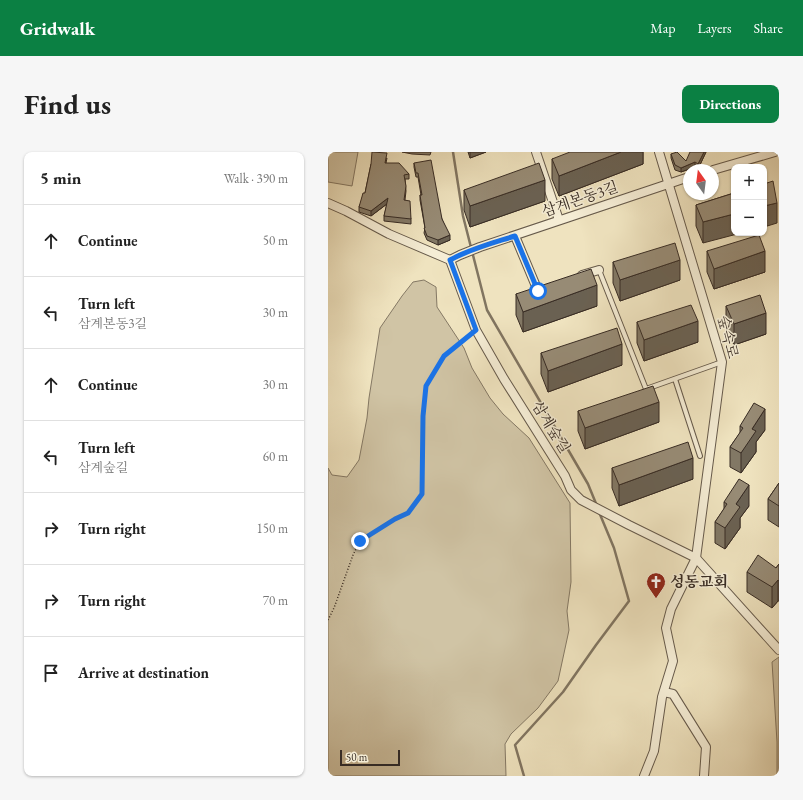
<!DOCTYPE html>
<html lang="en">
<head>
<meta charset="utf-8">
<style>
	body { margin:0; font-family:"EB Garamond","Noto Serif KR",serif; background:#f6f6f6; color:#222 }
	.controls { position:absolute; right:12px; top:12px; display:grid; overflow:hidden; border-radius:8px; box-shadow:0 1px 3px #0004 }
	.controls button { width:36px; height:36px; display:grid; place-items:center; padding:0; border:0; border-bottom:1px solid #e0e0e0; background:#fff; color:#222; font:20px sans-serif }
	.compass { position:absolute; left:355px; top:12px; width:36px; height:36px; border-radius:50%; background:#fff; box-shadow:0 1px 3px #0004; rotate:346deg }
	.scale { position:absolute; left:12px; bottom:10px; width:60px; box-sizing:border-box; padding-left:4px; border:2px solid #382c24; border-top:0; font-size:11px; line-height:14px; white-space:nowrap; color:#382c24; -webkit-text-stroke:3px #f5edd5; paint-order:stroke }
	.stop { position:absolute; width:12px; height:12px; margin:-9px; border:3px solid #1a73e8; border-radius:50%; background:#fff }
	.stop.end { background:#1a73e8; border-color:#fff; box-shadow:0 1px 4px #0008 }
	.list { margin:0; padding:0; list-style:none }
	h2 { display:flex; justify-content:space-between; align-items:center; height:52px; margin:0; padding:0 16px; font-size:17px }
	h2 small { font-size:13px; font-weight:400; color:#767676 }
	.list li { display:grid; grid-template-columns:26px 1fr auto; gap:12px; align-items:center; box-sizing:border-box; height:72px; padding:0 16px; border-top:1px solid #e0e0e0 }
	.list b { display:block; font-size:15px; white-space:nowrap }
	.list p { margin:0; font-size:13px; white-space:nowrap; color:#767676 }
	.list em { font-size:13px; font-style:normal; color:#767676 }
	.icon { flex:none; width:22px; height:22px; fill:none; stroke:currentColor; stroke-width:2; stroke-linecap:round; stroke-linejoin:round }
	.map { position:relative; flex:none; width:451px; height:624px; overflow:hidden; border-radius:8px }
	header { display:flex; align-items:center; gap:24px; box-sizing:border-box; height:56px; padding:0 20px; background:#0b8043; color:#fff }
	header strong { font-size:19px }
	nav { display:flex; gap:22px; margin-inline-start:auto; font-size:14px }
	.intro { display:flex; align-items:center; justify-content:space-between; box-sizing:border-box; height:96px; padding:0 24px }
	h1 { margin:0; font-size:28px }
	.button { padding:10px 18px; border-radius:8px; background:#0b8043; color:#fff; font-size:14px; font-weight:700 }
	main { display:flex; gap:24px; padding:0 24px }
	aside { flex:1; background:#fff; border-radius:8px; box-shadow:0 1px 3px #0004 }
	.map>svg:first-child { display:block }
	.green { fill:#d0c4a5; stroke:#847864 }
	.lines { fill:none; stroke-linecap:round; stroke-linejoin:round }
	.stream { stroke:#817561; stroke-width:2.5 }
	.lane-casing { stroke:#665a4b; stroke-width:6 }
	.street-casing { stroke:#665a4b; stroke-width:10 }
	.path { stroke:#382c24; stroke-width:1.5; stroke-dasharray:1 2; stroke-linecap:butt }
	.lane { stroke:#f5edd5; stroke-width:4 }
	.street { stroke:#f5edd5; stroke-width:8 }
	.wall { fill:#827865; stroke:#382c24 }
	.shaded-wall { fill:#6a6152; stroke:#382c24 }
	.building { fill:#978b75; stroke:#382c24 }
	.route { stroke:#1a73e8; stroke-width:5 }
	.labels { text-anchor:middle; stroke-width:3; stroke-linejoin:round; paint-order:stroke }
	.street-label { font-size:15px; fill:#382c24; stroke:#f5edd5 }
	.poi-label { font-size:15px; font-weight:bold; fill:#382c24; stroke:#f5edd5; text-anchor:start }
</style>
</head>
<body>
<header>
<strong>Gridwalk</strong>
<nav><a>Map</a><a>Layers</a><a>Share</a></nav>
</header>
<div class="intro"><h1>Find us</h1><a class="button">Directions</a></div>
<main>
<aside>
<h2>5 min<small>Walk · 390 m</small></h2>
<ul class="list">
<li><svg class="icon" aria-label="ahead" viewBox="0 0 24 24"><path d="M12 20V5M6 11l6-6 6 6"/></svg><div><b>Continue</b></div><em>50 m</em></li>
<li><svg class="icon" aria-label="left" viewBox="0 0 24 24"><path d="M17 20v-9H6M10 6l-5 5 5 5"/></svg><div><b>Turn left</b><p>삼계본동3길</p></div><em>30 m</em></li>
<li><svg class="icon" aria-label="ahead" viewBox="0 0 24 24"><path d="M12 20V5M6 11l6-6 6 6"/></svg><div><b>Continue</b></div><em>30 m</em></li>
<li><svg class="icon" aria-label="left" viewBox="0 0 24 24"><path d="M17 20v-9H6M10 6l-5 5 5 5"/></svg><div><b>Turn left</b><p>삼계숲길</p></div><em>60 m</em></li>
<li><svg class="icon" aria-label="right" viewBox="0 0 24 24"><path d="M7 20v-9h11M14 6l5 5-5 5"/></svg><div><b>Turn right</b></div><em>150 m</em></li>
<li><svg class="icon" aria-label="right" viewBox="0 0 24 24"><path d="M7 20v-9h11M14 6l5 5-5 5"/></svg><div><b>Turn right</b></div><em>70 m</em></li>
<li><svg class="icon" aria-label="arrive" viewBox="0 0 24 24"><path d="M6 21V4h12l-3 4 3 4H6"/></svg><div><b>Arrive at destination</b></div></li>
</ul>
</aside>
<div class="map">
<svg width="451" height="624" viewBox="0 0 451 624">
	<rect width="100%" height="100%" fill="#efe3bf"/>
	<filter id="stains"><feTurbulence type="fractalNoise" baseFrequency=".005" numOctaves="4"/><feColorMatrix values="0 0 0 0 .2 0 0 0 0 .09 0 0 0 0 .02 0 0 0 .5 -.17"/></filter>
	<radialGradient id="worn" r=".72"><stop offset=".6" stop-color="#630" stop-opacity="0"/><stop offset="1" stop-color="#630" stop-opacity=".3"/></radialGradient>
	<g class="green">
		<path d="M0,0H30L24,34L0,30Z"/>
		<path d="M96,128L108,135L109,155L136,196L144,216L162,246L175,262L201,286L242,351L243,430L239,459L241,478L230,529L210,556L183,582L177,592L178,624H0V316L4,323L19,325L31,308L39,266L41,246L52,176L74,144L85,130Z"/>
		<path d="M451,505V624H449V590L444,510Z"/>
	</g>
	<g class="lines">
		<g class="stream">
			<path d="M125,0L135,64L159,158L260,332L269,354"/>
			<path d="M196,624L187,593L235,540L268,493L301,449L286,396L271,360"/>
		</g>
		<g class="lane-casing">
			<g id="lane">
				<path d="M271,118L318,237L394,210"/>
				<path d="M347,227L372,304"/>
			</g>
		</g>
		<g class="street-casing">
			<g id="street">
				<path d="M208,0L231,68"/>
				<path d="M385,18L447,0"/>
				<path d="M0,51L18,59L61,82L122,108L148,178L176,227L237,324L243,338L253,348L301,373L368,406L451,498"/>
				<path d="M187,84L210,139L215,137"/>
				<path d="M122,108L132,103L152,95L361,25"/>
				<path d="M254,123L271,118"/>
				<path d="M336,540L345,542L378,595L376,624"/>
				<path d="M316,624L326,599L334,545L345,509L338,476L343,457L368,406L394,210L331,0"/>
			</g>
		</g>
		<path class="path" d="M0,468L6,456L25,403L32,389L67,367L80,361L94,343L95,264L98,234L117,204L142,182"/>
		<use href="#lane" class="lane"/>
		<use href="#street" class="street"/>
	</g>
	<g class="wall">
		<path d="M74,0H103L102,3L84,2Z"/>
		<path d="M140,0H158L142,6Z"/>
		<path d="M315,0V12L231,44L224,27V7Z"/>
		<path d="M378,0L370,17L367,15L353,20L347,18L343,6V2L358,9Z"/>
		<path d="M59,6L58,11L81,22V27H77L78,39L77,48L83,67V72L56,69V64L59,52L43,64L31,60V55L37,41L43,12Z"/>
		<path d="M86,11L114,67L122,88L110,93L99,88L96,81L97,76L92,48V43H93L90,25H88L86,15Z"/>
		<path d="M136,38L217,49L142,75L136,58Z"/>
		<path d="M406,41L375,91L368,74V53Z"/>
		<path d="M379,99L437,120L386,137L379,120Z"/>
		<path d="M285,110L352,128L292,149L285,131Z"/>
		<path d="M188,142L269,154L195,180L188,163Z"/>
		<path d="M398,154L438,182L406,193L398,175Z"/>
		<path d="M309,170L370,190L316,209L309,191Z"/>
		<path d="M213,201L294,213L220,240L213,222Z"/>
		<path d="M250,259L331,270L257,297L250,279Z"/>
		<path d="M412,274L437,278L428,290V300L413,321L402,315V295L412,281Z"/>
		<path d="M284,316L365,327L291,354L284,336Z"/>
		<path d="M451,331V375L440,368V347Z"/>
		<path d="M396,350L421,354L412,366V376L397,397L387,391V370L396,357Z"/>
		<path d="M451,412V449H450L444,456L419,440V420L448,416Z"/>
	</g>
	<g class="shaded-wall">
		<path d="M142,0H158L142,6Z"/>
		<path d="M293,0H315V12L231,44V24Z"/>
		<path d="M376,0H378L370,17V12Z"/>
		<path d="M367,10V15L353,20V16Z"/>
		<path d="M217,28V49L142,75V54Z"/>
		<path d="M60,46V51L43,64V59Z"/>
		<path d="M449,51V71L436,75V54Z"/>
		<path d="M406,62V81H413L375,91V70Z"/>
		<path d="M122,83V88L110,93V88Z"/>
		<path d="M437,99V120L386,137V117Z"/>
		<path d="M352,108V128L292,149V128Z"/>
		<path d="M269,133V154L195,180V160Z"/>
		<path d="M438,161V182L406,193V172Z"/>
		<path d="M370,169V190L316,209V188Z"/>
		<path d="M294,192V213L220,240V219Z"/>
		<path d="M331,250V270L257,297V276Z"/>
		<path d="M437,257V278L428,290V300L413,321V301L424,277Z"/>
		<path d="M365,306V327L291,354V333Z"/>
		<path d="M421,333V354L412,366V376L397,397V376L408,352Z"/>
		<path d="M450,428V449L444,456V435Z"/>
	</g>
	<g class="building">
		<path d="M44,0L59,1L57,11H71L81,22L76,23L78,34L76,48L82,49L83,67L56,64L60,46L43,59L31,55L35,41H37L43,12Z"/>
		<path d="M242,0H293L231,24L224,7Z"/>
		<path d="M349,0L358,9L362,0H376L370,12L367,10L353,16L347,13L343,2Z"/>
		<path d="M103,8L114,67L122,83L110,88L99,84L96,76H97L92,43H94L90,21H88L86,11Z"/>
		<path d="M211,11L217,28L142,54L136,38Z"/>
		<path d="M445,29L449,51L436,54V32Z"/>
		<path d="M406,41V62L375,70L368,53Z"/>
		<path d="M431,83L437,99L386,117L379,99Z"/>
		<path d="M347,91L352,108L292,128L285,110Z"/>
		<path d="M263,117L269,133L195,160L188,142Z"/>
		<path d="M432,143L438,161L406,172L398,154Z"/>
		<path d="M363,153L370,169L316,188L309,170Z"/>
		<path d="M289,176L294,192L220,219L213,201Z"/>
		<path d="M325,234L331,250L257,276L250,259Z"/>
		<path d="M426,251L437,257L424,277L428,279L413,301L402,295L415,276L412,274Z"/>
		<path d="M360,290L365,306L291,333L284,316Z"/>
		<path d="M411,327L421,333L408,352L412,355L397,376L387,370L399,352L396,350Z"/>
		<path d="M451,331V354L440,347Z"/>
		<path d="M430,403L448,416L451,412V429L450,428L444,435L419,420Z"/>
	</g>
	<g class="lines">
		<path class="route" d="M32,389L67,367L80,361L94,342L95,264L98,234L116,204L148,178L122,108C142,97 165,91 187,84L210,139"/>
	</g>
	<defs>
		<g id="church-pin" transform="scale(1)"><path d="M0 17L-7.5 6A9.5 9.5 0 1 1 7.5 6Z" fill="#8f2418" stroke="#f5edd5"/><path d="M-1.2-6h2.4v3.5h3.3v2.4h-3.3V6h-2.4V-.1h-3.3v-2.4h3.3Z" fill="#fff"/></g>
	</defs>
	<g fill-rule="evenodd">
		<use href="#church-pin" x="328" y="430"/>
	</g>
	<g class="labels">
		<g class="street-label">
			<text transform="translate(252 47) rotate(-19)" y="5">삼계본동3길</text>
			<text transform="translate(400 185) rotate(76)" y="5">숲속로</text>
			<text transform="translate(223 275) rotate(58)" y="5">삼계숲길</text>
		</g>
		<g class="poi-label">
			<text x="342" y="435">성동교회</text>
		</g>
	</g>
	<rect width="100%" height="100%" filter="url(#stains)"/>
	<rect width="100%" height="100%" fill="url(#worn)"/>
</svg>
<div class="controls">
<button>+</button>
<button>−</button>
</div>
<svg class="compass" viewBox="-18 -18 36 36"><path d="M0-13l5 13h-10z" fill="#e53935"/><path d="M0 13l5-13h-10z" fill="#767676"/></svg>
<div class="scale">50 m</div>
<div class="stop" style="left:210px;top:139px"></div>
<div class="stop end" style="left:32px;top:389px"></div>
</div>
</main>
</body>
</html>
